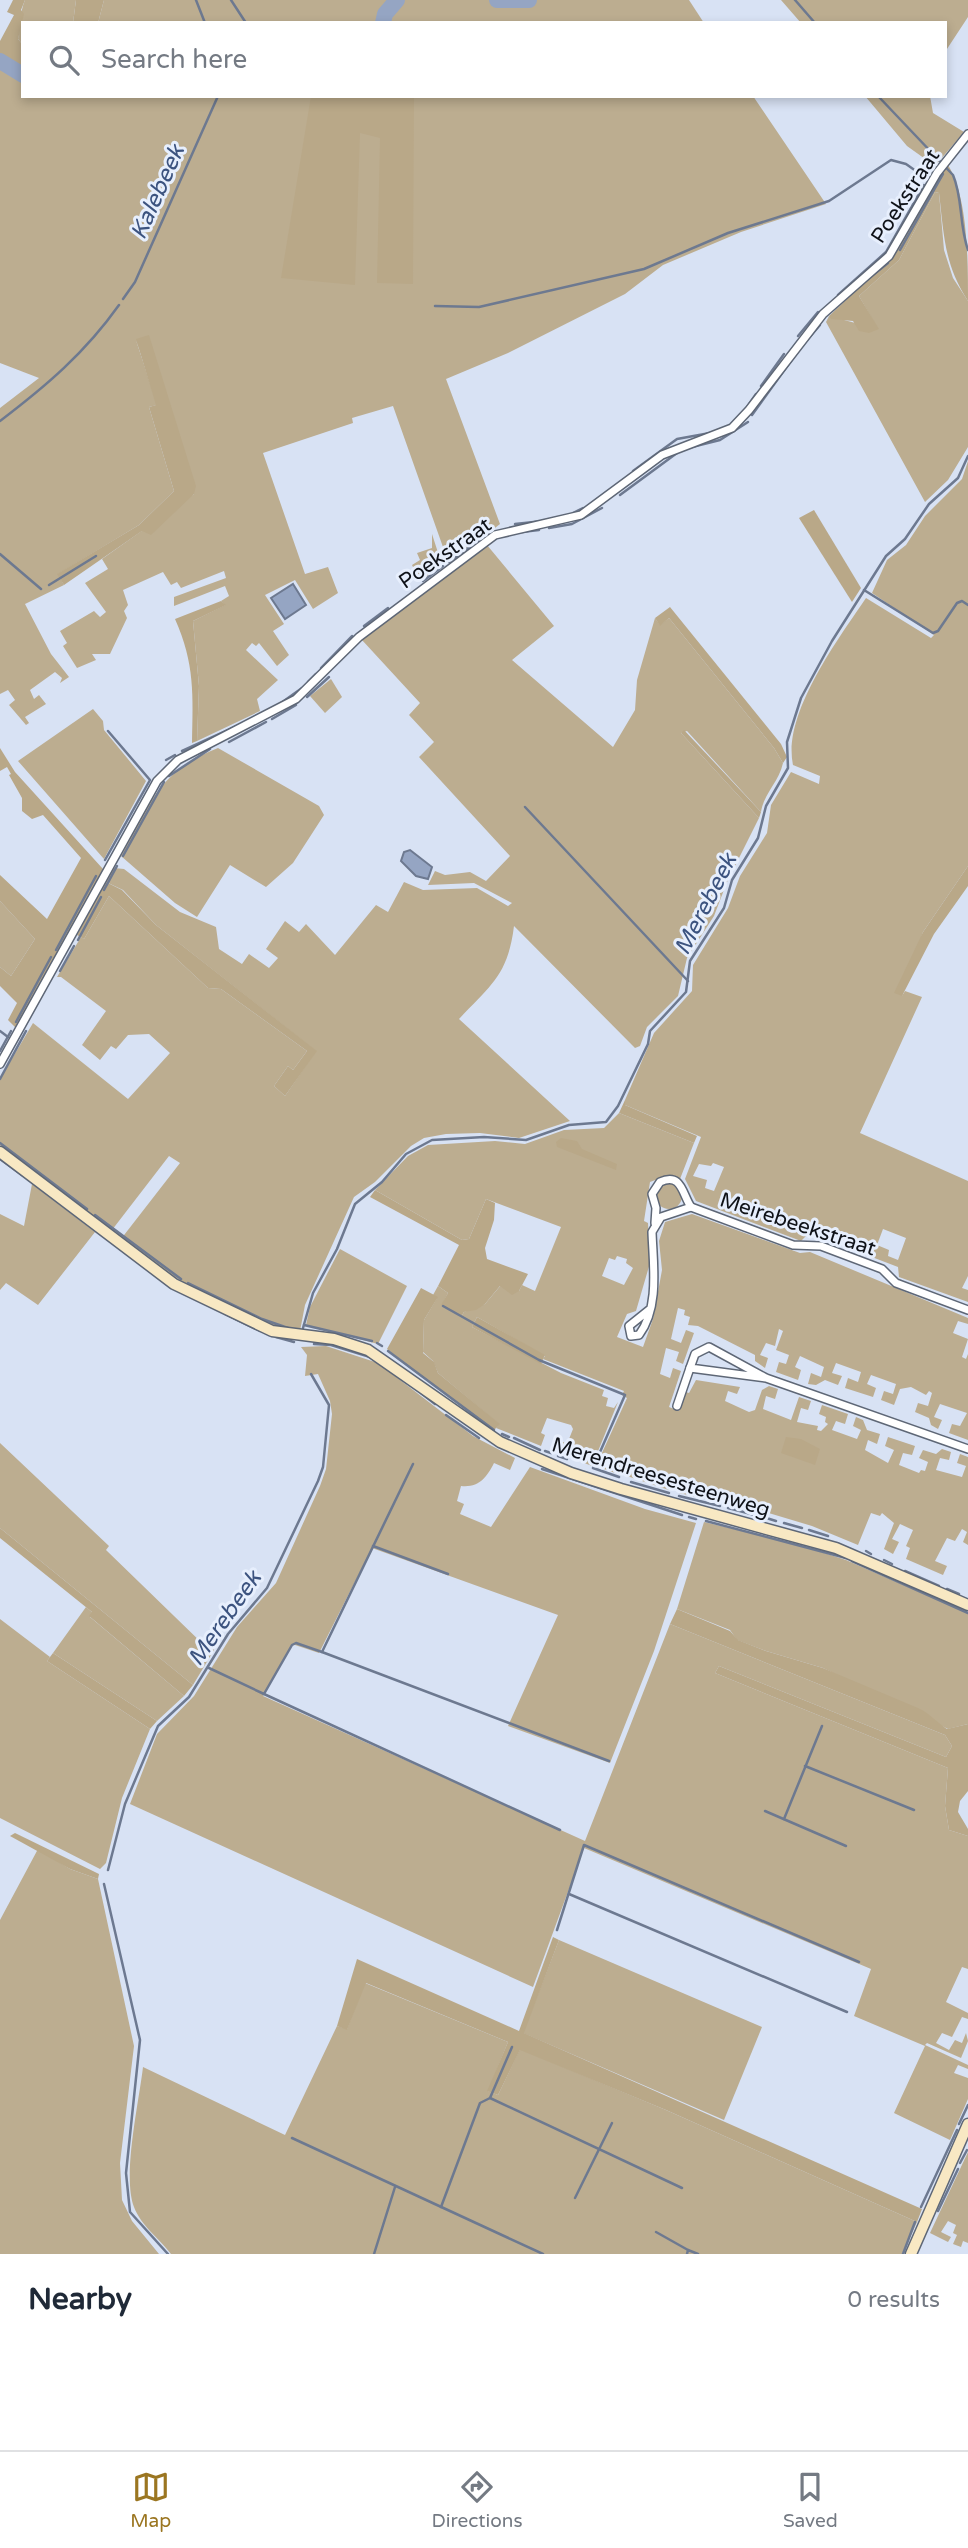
<!DOCTYPE html>
<html lang="en">
<head>
<meta charset="utf-8">
<style>
	body { margin:0; font-family:"Varela Round",sans-serif; background:#f6f6f7; color:#1f2937 }
	.list { margin:0; padding:0; list-style:none }
	h2 { display:flex; justify-content:space-between; align-items:center; height:91px; margin:0; padding:0 28px; font-size:30px }
	h2 small { font-size:23px; font-weight:400; color:#747a83 }
	.icon { flex:none; width:38px; height:38px; fill:none; stroke:currentColor; stroke-width:2; stroke-linecap:round; stroke-linejoin:round }
	.map { position:relative; flex:none; width:968px; height:2254px; overflow:hidden }
	.search { position:absolute; background:#fff; box-shadow:0 4px 10px #0003; left:21px; right:21px; top:21px; height:77px; display:flex; align-items:center; gap:18px; box-sizing:border-box; padding:0 24px; border-radius:0px; color:#747a83; font-size:26px }
	.sheet { height:196px; background:#fff }
	nav { display:flex; justify-content:space-around; align-items:center; box-sizing:border-box; height:98px; border-top:2px solid #e0e1e3; background:#fff; font-size:19px; color:#747a83 }
	nav a { display:grid; justify-items:center; gap:4px }
	nav .on { color:#9b7621 }
	.map>svg:first-child { display:block }
	.green { fill:#bcad90; fill-rule:evenodd }
	.forest { fill:#b9a888 }
	.water { fill:#95a5c3; stroke:#6d7990; stroke-width:2 }
	.lines { fill:none; stroke-linecap:round; stroke-linejoin:round }
	.stream { stroke:#6d7990; stroke-width:2.5 }
	.river { stroke:#95a5c3; stroke-width:16 }
	.street-casing { stroke:#5e6776; stroke-width:10 }
	.secondary-casing { stroke:#5e6776; stroke-width:13 }
	.street { stroke:#fff; stroke-width:7 }
	.secondary { stroke:#f8e8c3; stroke-width:10 }
	.labels { text-anchor:middle; stroke-width:6; stroke-linejoin:round; paint-order:stroke }
	.street-label { font-size:21px; fill:#0f1218; stroke:#e7effd }
	.water-label { font-size:23px; font-style:italic; fill:#3c537f; stroke:#e7effd }
</style>
</head>
<body>
<div class="map">
<svg width="968" height="2254" viewBox="0 0 968 2254">
	<rect width="100%" height="100%" fill="#d8e2f4"/>
	<g class="green">
		<path d="M25,0H76L73,23H23V45L18,39C20,26 20,12 25,0Z"/>
		<path d="M104,0H689L704,23H98Z"/>
		<path d="M781,0H968V17L945,52V23H801Z"/>
		<path d="M0,66L23,80V96H753L826,204L741,232L663,265L625,294L508,353L446,379L500,524L449,564L393,406L352,418L353,423L263,453L305,574L328,567L338,593L313,609L295,580L265,595L284,624L273,631L289,655L277,666L259,643L256,646L252,643L246,650L278,680L257,699L260,711L197,741L199,686L193,621L225,605L221,601L229,596L225,586L174,606V597L226,578L224,571L181,588L177,582L171,585L163,572L123,590L128,605L124,611L127,618L110,654H92L96,660L77,668L63,646L67,643L60,631L94,611L100,617L106,612L85,583L108,569L102,559L194,494L136,340L157,405L149,407L174,491L139,525L58,574L64,585L25,604L51,654L69,677L60,683L62,678L55,672L30,690L34,699L39,695L46,704L25,717L29,723L26,725L9,705L15,700L8,690L0,694V408L39,378L0,363Z"/>
		<path d="M865,96H930L933,113L964,132L935,166L907,146Z"/>
		<path d="M935,192L939,193L944,250L953,278L968,301V447L948,480L925,502L826,322L829,316L878,329L859,296L899,260Z"/>
		<path d="M968,461V866L923,932L902,996L905,991L922,997L860,1133L968,1181V1276L962,1288L968,1290V1302L899,1277L898,1267L809,1233L801,1241L696,1201L685,1179L701,1137L625,1105V1100L654,1033L692,991L693,965L728,908L740,876L767,833L771,805L791,772L819,784L820,776L793,765C782,714 839,638 866,598L931,638L934,635L872,593L887,560L906,545L925,516L962,479ZM713,1163L724,1167L714,1191L705,1188L707,1180L693,1176L699,1164L711,1166ZM883,1229L906,1238L898,1260L888,1256L889,1250L877,1245Z"/>
		<path d="M432,534L442,565L420,581L412,565L420,560L417,553L432,548Z"/>
		<path d="M487,545L554,626L512,660L613,747L635,710L637,680L655,618L660,625L669,618L774,748L783,763C779,782 764,793 761,812L687,731L681,733L759,818L727,882L714,916L687,958L678,996L647,1027L640,1046L635,1048L514,926C508,975 491,985 459,1019L570,1121L519,1138L480,1133L446,1134L424,1138L411,1146L375,1182L354,1197L305,1305L300,1331C238,1323 171,1276 121,1239L180,1163L169,1156L112,1230L0,1145V1079L33,1023L128,1099L170,1053L149,1034L128,1035L116,1049L111,1046L100,1060L82,1045L106,1011L61,977H57L81,937L84,939L109,896L208,988L221,989L307,1051L293,1070L288,1066L274,1086L285,1096L316,1051L156,925L123,890L106,882L114,868L124,869L180,912L216,927L219,949L242,964L249,954L269,968L278,958L266,949L285,921L299,932L306,924L335,955L376,905L388,912L404,882L423,890L477,888L508,906L512,903L474,883L428,885L435,871L445,875L470,872L486,881L510,856L419,757L434,742L409,715L420,703L362,640Z"/>
		<path d="M331,679L342,697L325,713L310,696Z"/>
		<path d="M93,709L103,721L104,730L146,781L104,859L18,761Z"/>
		<path d="M218,748L319,806L324,815L293,863L266,887L230,865L197,917L175,903L121,856C150,803 158,772 218,748Z"/>
		<path d="M0,901L35,939L11,976L0,967Z"/>
		<path d="M619,1113L694,1143L680,1179L666,1176L650,1182L644,1221L648,1223L650,1263L636,1311L627,1314L617,1337L643,1347L653,1319L662,1270L659,1241L665,1222L692,1214L800,1253L810,1252L968,1318V1324L958,1321L953,1333L968,1339L962,1357L966,1359L968,1354V1440L949,1433L952,1424L960,1426L967,1413L940,1404L934,1417L942,1420L938,1429L931,1425L929,1418L915,1412L918,1403L928,1406L932,1393L929,1391L926,1395L911,1387L900,1389L894,1405L881,1400L884,1391L893,1394L896,1384L871,1375L867,1384L876,1388L873,1397L845,1388L848,1378L858,1382L861,1372L836,1363L832,1373L842,1376L838,1385L825,1380L816,1385L808,1384L811,1373L821,1377L824,1367L800,1356L795,1367L801,1370L798,1380L776,1372L779,1362L786,1364L789,1355L776,1350L783,1331L779,1329L775,1346L766,1343L760,1355L768,1358L765,1368L755,1361V1355L698,1326L688,1325L690,1317L684,1315L685,1310L678,1308L671,1339L681,1343L686,1330L694,1333L683,1364L676,1361L679,1352L666,1348L660,1374L670,1378L673,1368L681,1371L669,1407L679,1411L686,1392L689,1393L696,1380L740,1387L737,1394L728,1391L725,1401L749,1412L755,1410L762,1390L769,1386L778,1389L775,1399L766,1396L763,1409L791,1420L799,1397L811,1401L808,1410L801,1408L797,1422L818,1426L817,1430L821,1431L828,1424L825,1422L826,1417L819,1414L822,1405L848,1414L845,1424L836,1421L832,1430L857,1439L861,1430L853,1426L856,1417L863,1420L867,1430L880,1434L877,1444L868,1440L865,1450L888,1463L894,1450L885,1446L888,1437L915,1446L912,1455L903,1453L899,1465L919,1473L921,1470L925,1471L928,1462L919,1458L923,1450L936,1454L942,1449L951,1452L949,1460L940,1458L936,1470L962,1477L966,1466L957,1463L960,1454L968,1457V1545L963,1542L967,1532L962,1529L955,1541L947,1538L935,1561L947,1566L943,1575L906,1559L910,1548L906,1546L913,1530L900,1524L892,1539L899,1542L893,1554L884,1549L894,1523L882,1513L880,1516L871,1513L858,1545L812,1526L708,1495L706,1499L679,1493L680,1487L672,1484L669,1490L627,1476L630,1465L618,1474L596,1466L627,1398L622,1395L624,1391L543,1359L545,1356L477,1317L472,1327L561,1373L604,1390L602,1396L608,1398L606,1406L614,1408L618,1402L592,1466L559,1453L563,1442L567,1444L573,1429L571,1425L547,1418L541,1433L545,1435L541,1446L496,1428L499,1424L438,1373L433,1361L423,1352L424,1320L437,1298L433,1295L438,1286L448,1293L442,1305L461,1317L464,1312L485,1304L501,1285L519,1291L522,1285L535,1291L561,1227L486,1199L469,1239L462,1240L375,1190L408,1156L428,1145L495,1141L525,1144L564,1130L604,1128ZM617,1256L627,1259L626,1263L633,1268L624,1285L602,1276L609,1258L615,1260Z"/>
		<circle cx="669" cy="1196" r="13"/>
		<path d="M32,1184L95,1232L38,1305L6,1283L0,1290V1214L24,1226Z"/>
		<path d="M340,1249L407,1286L378,1344L306,1325L310,1307Z"/>
		<path d="M326,1346L378,1363L473,1436L515,1458L510,1470L494,1463C487,1477 479,1488 461,1486L457,1501L464,1504L460,1514L491,1527L530,1467L645,1509L696,1523L654,1651L610,1763L508,1726L558,1615L372,1548L319,1653L292,1644L263,1696L585,1841L670,1624L945,1735L952,1746L946,1757L719,1666L715,1673L948,1768L945,1806L949,1830L968,1836V1969L962,1967L946,2002L968,2013V2019L962,2017L952,2037L942,2033L936,2043L949,2050L955,2040L962,2043L966,2033L968,2041L961,2058L927,2043L925,2045L968,2065V2069L958,2065L954,2073L968,2078V2099L950,2140L894,2113L925,2046L854,2016L871,1969L584,1848L533,1987L130,1804L157,1734L194,1696L237,1627L276,1583L320,1486L326,1469L332,1414L330,1401L318,1374L305,1376L307,1355L301,1347Z"/>
		<path d="M0,1443L109,1546L106,1550L207,1648L210,1646L214,1650L193,1685L0,1528Z"/>
		<path d="M704,1522L793,1543L846,1560L968,1613V1724L948,1729L823,1668L766,1651L737,1640L730,1630L677,1609Z"/>
		<path d="M86,1607L93,1613L90,1617L184,1696L157,1721L53,1653Z"/>
		<path d="M0,1619L50,1657L47,1661L150,1729L122,1798L106,1863L100,1869L0,1818Z"/>
		<path d="M38,1849L70,1869L98,1879L134,2046L120,2163L122,2200L132,2221L159,2254H0V1920Z"/>
		<path d="M559,1940L762,2027L724,2120L523,2033Z"/>
		<path d="M365,1983L508,2042L488,2091L498,2095L520,2049L666,2110L917,2222L902,2254H171C160,2239 141,2226 134,2207C122,2176 139,2102 143,2067L285,2135L337,2026L347,2029Z"/>
		<path d="M968,2152V2243L963,2241L961,2247L953,2244L957,2235L953,2233L956,2225L948,2221L941,2232L951,2237L948,2242L930,2233Z"/>
	</g>
	<g class="forest">
		<path d="M13,0H25L21,10L24,14L18,39L23,45V70L0,58V41L14,15L7,12Z"/>
		<path d="M76,0H104L98,23H73Z"/>
		<path d="M311,96H414L413,284L377,283L380,138L360,133L355,285L281,278Z"/>
		<path d="M948,165C968,197 968,260 968,301C944,264 944,235 939,193L935,192L899,260L859,296L879,329L869,333L859,331L853,321L831,319L829,316L893,256L934,183Z"/>
		<path d="M149,335L196,486L194,494L151,535L142,531L64,585L57,574L139,525L174,491L149,407L156,405L136,339Z"/>
		<path d="M814,510L861,588L852,602L799,518Z"/>
		<path d="M221,601L226,605L193,621L199,686L197,741L192,743C193,695 195,664 175,619Z"/>
		<path d="M670,607L781,744L787,757L783,763L774,748L669,618L660,626L655,618Z"/>
		<path d="M684,730L761,812L759,818L681,733Z"/>
		<path d="M0,748L15,772L103,869L17,1029L8,1020L17,1003L0,986V967L11,976L35,939L0,901V875L47,919L81,858L43,815L32,819L22,811V798L9,775L11,774L7,767L0,771Z"/>
		<path d="M968,866V886L934,934L902,996L894,993L923,932Z"/>
		<path d="M106,882L122,890L156,925L317,1051L285,1096L274,1086L288,1066L293,1070L307,1051L221,989L208,988L109,896L84,939L77,935Z"/>
		<path d="M625,1100V1105L697,1136L694,1143L619,1113Z"/>
		<path d="M561,1138L577,1141L582,1149L617,1164L616,1170L557,1147L556,1142Z"/>
		<path d="M375,1190L462,1240L469,1239L486,1199L495,1203L494,1220L485,1248L487,1259L528,1274L519,1291L512,1295L500,1286L485,1304L476,1310L464,1312L461,1317L441,1305L448,1293L438,1286L459,1245L370,1197Z"/>
		<path d="M421,1288L438,1297L424,1320L423,1353L434,1362L438,1373L500,1424L493,1431L387,1349Z"/>
		<path d="M477,1317L545,1355L541,1364L472,1327Z"/>
		<path d="M786,1437L801,1439L820,1449L815,1465L781,1453Z"/>
		<path d="M0,1528L193,1685L184,1696L89,1616L92,1612L0,1538Z"/>
		<path d="M677,1609L730,1631L738,1640L766,1651L823,1668L918,1708C931,1714 936,1722 947,1729L968,1724V1791L960,1801L958,1812L968,1829V1836L949,1830L945,1806L948,1768L715,1673L719,1666L946,1757L952,1746L945,1735L670,1624Z"/>
		<path d="M53,1653L157,1721L150,1729L47,1661Z"/>
		<path d="M15,1833L99,1874L98,1879L70,1869L10,1836Z"/>
		<path d="M553,1937L559,1940L524,2033L922,2209L917,2222L666,2110L520,2050L498,2095L487,2091L508,2042L366,1983L347,2030L337,2026L357,1959L519,2031Z"/>
	</g>
	<g class="water">
		<path d="M293,584L306,605L285,619L271,598Z"/>
		<path d="M410,850L432,867L428,879L416,876L401,861L404,852Z"/>
	</g>
	<g class="lines">
		<g class="stream">
			<path d="M196,0L205,23"/>
			<path d="M231,0L246,23"/>
			<path d="M795,0L815,23"/>
			<path d="M878,96L953,175C963,198 959,225 968,250"/>
			<path d="M900,250L943,174"/>
			<path d="M864,282L888,263"/>
			<path d="M838,295L886,252L924,185"/>
			<path d="M123,299L135,282L218,96"/>
			<path d="M435,306L479,307L644,269L728,233L829,201L891,160L906,164L923,176"/>
			<path d="M798,336L818,312"/>
			<path d="M808,339L820,325"/>
			<path d="M761,386L784,354"/>
			<path d="M747,407L756,394"/>
			<path d="M752,415L793,358"/>
			<path d="M0,421C46,386 85,353 119,305"/>
			<path d="M692,447L720,440L748,422"/>
			<path d="M633,471L677,439L710,433"/>
			<path d="M620,495L677,453"/>
			<path d="M573,513L583,508"/>
			<path d="M515,524L543,521"/>
			<path d="M549,528L572,524L602,508"/>
			<path d="M522,532L539,530"/>
			<path d="M0,554L41,589"/>
			<path d="M449,562L483,537"/>
			<path d="M423,581L443,566"/>
			<path d="M49,585L96,556"/>
			<path d="M864,590L933,633L938,631L957,603L962,601L968,605"/>
			<path d="M364,626L388,608"/>
			<path d="M321,668L352,636"/>
			<path d="M308,682L316,674"/>
			<path d="M307,697L329,677"/>
			<path d="M281,703L302,688"/>
			<path d="M272,719L296,705"/>
			<path d="M229,742L266,722"/>
			<path d="M182,751L237,726"/>
			<path d="M166,760L175,755"/>
			<path d="M169,776L210,749"/>
			<path d="M525,807L688,981"/>
			<path d="M123,856L164,782"/>
			<path d="M105,860L150,780L108,731"/>
			<path d="M104,890L117,866"/>
			<path d="M78,940L101,897"/>
			<path d="M56,950L96,876"/>
			<path d="M60,971L74,946"/>
			<path d="M16,1022L51,957"/>
			<path d="M0,1031L8,1037"/>
			<path d="M0,1051L11,1031"/>
			<path d="M0,1079L26,1031"/>
			<path d="M0,1143L87,1209"/>
			<path d="M0,1159L22,1175"/>
			<path d="M95,1215L181,1279"/>
			<path d="M188,1283L262,1319L288,1328"/>
			<path d="M443,1306L539,1360L625,1395L593,1468L619,1477"/>
			<path d="M225,1314L260,1331"/>
			<path d="M304,1325L372,1341"/>
			<path d="M303,1328L313,1293L337,1249L355,1204L382,1182L406,1154L432,1140L484,1137L526,1140L569,1125L606,1122L618,1106L648,1044L650,1031L686,992L690,961L724,908L732,880L758,838L766,806L788,768L787,742L801,698L832,641L886,556L905,539L929,504L958,478L968,456"/>
			<path d="M276,1337L294,1342"/>
			<path d="M377,1343L382,1346"/>
			<path d="M314,1344L331,1345L370,1357"/>
			<path d="M388,1351L494,1430"/>
			<path d="M421,1393L435,1404"/>
			<path d="M446,1415L479,1438"/>
			<path d="M502,1434L509,1437"/>
			<path d="M514,1438L540,1450"/>
			<path d="M545,1451L551,1453"/>
			<path d="M558,1456L567,1459"/>
			<path d="M542,1469L682,1515"/>
			<path d="M631,1482L669,1493"/>
			<path d="M679,1496L720,1506"/>
			<path d="M728,1508L755,1515"/>
			<path d="M760,1516L776,1521"/>
			<path d="M689,1517L696,1519"/>
			<path d="M706,1521L846,1558"/>
			<path d="M784,1523L802,1528"/>
			<path d="M809,1530L828,1536"/>
			<path d="M373,1546L448,1574"/>
			<path d="M866,1551L871,1554"/>
			<path d="M884,1560L892,1564"/>
			<path d="M852,1561L968,1613"/>
			<path d="M905,1571L939,1586"/>
			<path d="M947,1589L959,1594"/>
			<path d="M322,1652L609,1761"/>
			<path d="M209,1668L264,1694L292,1645L296,1643L322,1652L413,1464"/>
			<path d="M264,1694L560,1830"/>
			<path d="M805,1766L914,1810"/>
			<path d="M765,1811L846,1846"/>
			<path d="M784,1819L822,1726"/>
			<path d="M108,1870L125,1804L158,1726L189,1697L228,1634L267,1588L318,1481L323,1467L329,1405L311,1374"/>
			<path d="M104,1884L140,2040L126,2173L130,2212L168,2254"/>
			<path d="M569,1894L847,2012"/>
			<path d="M557,1930L584,1845L859,1962"/>
			<path d="M490,2098L682,2188"/>
			<path d="M959,2124L968,2105"/>
			<path d="M292,2138L543,2254"/>
			<path d="M960,2163L967,2150"/>
			<path d="M575,2198L612,2123"/>
			<path d="M441,2207L480,2103L490,2098L512,2047"/>
			<path d="M921,2207L957,2130"/>
			<path d="M938,2211L958,2169"/>
			<path d="M656,2232L688,2250"/>
			<path d="M374,2254L395,2187"/>
			<path d="M687,2254L688,2250L698,2254"/>
			<path d="M903,2254L915,2222"/>
		</g>
		<g class="river">
			<path d="M497,0H529"/>
			<path d="M383,23L385,14L397,0"/>
			<path d="M0,61L23,75"/>
		</g>
		<g class="street-casing">
			<g id="street">
				<path d="M0,1064L157,781L178,760L296,699L359,637L495,535L581,515L662,455L732,428L749,410L823,314L889,256L937,173L968,134"/>
				<path d="M655,1223L656,1208L652,1194L660,1182C682,1172 682,1194 691,1207"/>
				<path d="M649,1310L629,1326L631,1336L639,1335C660,1307 653,1264 652,1232L661,1217L691,1207L793,1245L821,1246L882,1269L896,1283L968,1310"/>
				<path d="M766,1378L690,1368L695,1354L709,1347L766,1378L968,1449"/>
				<path d="M677,1406L690,1368"/>
			</g>
		</g>
		<g class="secondary-casing">
			<g id="secondary">
				<path d="M0,1152L174,1284L272,1331L334,1339L368,1350L500,1442L571,1473L621,1489L836,1548L968,1605"/>
				<path d="M911,2254L968,2124"/>
			</g>
		</g>
		<use href="#street" class="street"/>
		<use href="#secondary" class="secondary"/>
	</g>
	<g class="labels">
		<g class="street-label">
			<text transform="translate(905 196) rotate(-57)" y="7">Poekstraat</text>
			<text transform="translate(445 553) rotate(-35)" y="7">Poekstraat</text>
			<text transform="translate(798 1224) rotate(18)" y="7">Meirebeekstraat</text>
			<text transform="translate(661 1477) rotate(17)" y="7">Merendreesesteenweg</text>
		</g>
		<g class="water-label">
			<text transform="translate(157 192) rotate(-66)" y="8">Kalebeek</text>
			<text transform="translate(705 904) rotate(-63)" y="8">Merebeek</text>
			<text transform="translate(224 1618) rotate(-55)" y="8">Merebeek</text>
		</g>
	</g>
</svg>
<div class="search"><svg class="icon" aria-label="search" viewBox="0 0 24 24"><circle cx="10" cy="10" r="6"/><path d="M15 15l6 6"/></svg>Search here</div>
</div>
<section class="sheet">
<h2>Nearby<small>0 results</small></h2>
<ul class="list">
</ul>
</section>
<nav>
<a class="on"><svg class="icon" aria-label="map" viewBox="0 0 24 24"><path d="M3 6l6-2 6 2 6-2v14l-6 2-6-2-6 2zM9 4v14M15 6v14"/></svg>Map</a>
<a><svg class="icon" aria-label="directions" viewBox="0 0 24 24"><path d="M12 3l9 9-9 9-9-9zM9 14v-3h6M13 9l2 2-2 2"/></svg>Directions</a>
<a><svg class="icon" aria-label="saved" viewBox="0 0 24 24"><path d="M7 4h10v16l-5-4-5 4z"/></svg>Saved</a>
</nav>
</body>
</html>
